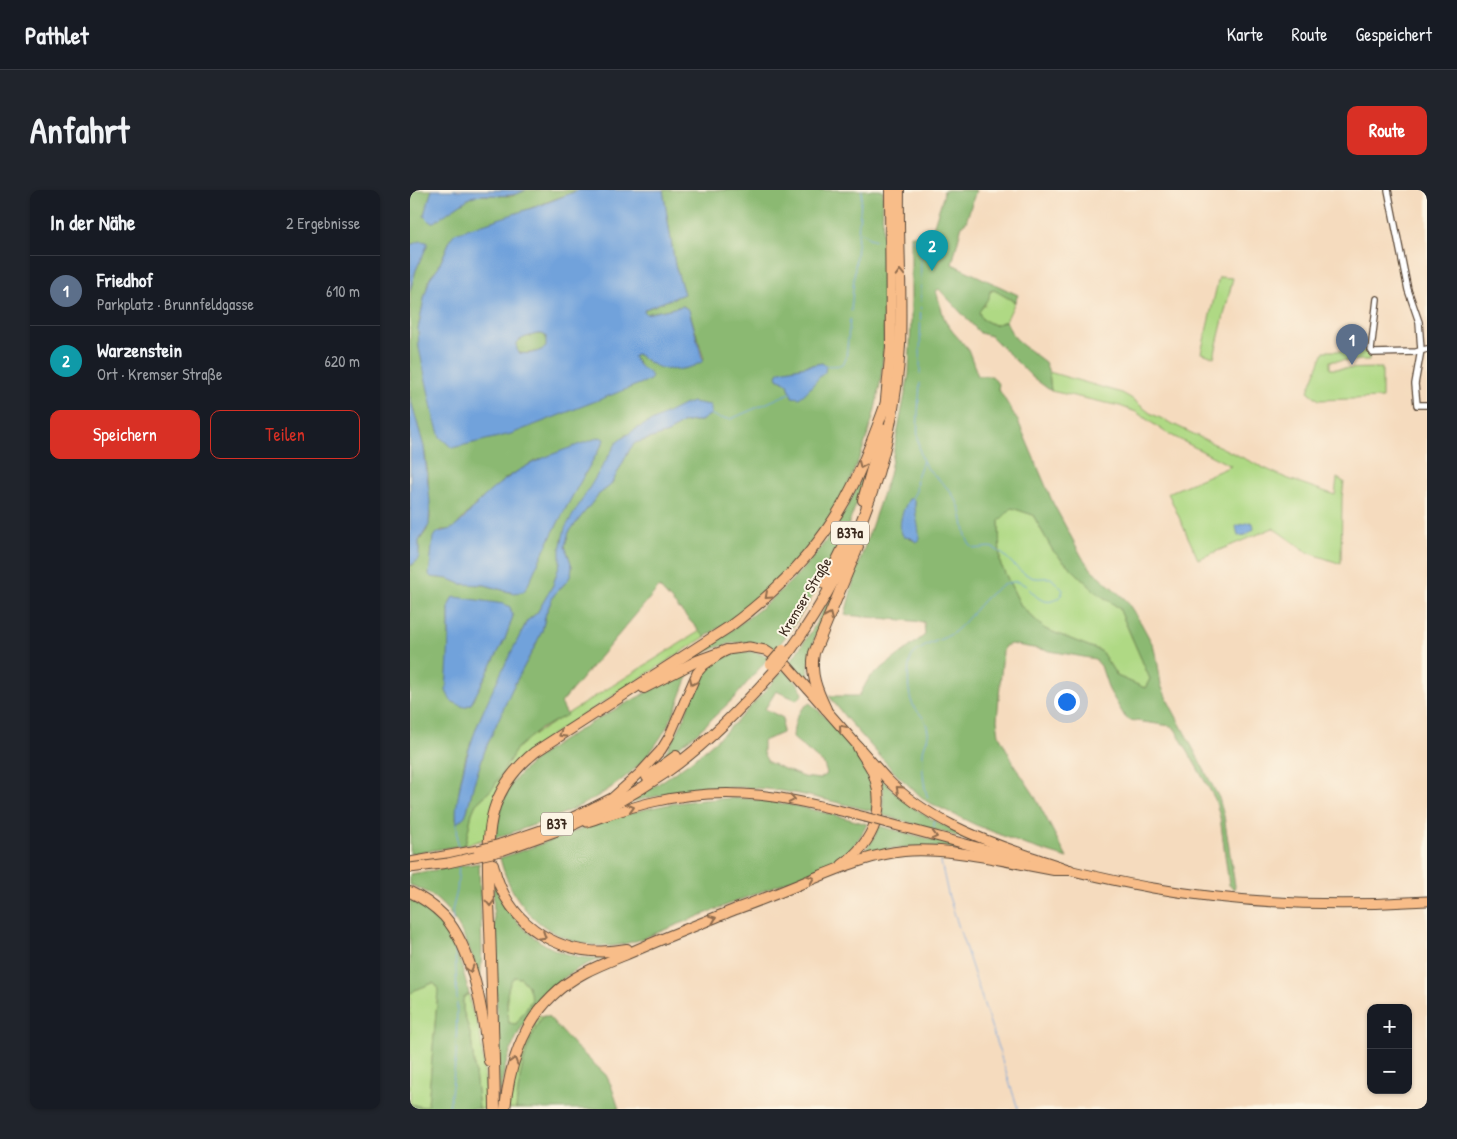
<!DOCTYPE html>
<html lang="de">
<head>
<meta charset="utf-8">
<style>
	body { margin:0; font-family:"Patrick Hand",sans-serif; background:#20242c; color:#f1f3f6 }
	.controls { position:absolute; right:15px; bottom:15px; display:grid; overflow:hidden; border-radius:10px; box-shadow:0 1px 4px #0004 }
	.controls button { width:45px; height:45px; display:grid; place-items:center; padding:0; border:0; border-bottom:1px solid #363941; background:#171b24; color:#f1f3f6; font:25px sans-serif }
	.you { position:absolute; left:656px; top:511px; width:18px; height:18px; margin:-12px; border:4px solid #fff; border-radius:50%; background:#1a73e8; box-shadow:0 0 0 8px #1a73e833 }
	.badge { display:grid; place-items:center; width:32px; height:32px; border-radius:50%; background:#d93025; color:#fff; font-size:16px; font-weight:700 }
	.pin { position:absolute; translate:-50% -41px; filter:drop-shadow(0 1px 2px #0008) }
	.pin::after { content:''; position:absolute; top:26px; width:18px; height:15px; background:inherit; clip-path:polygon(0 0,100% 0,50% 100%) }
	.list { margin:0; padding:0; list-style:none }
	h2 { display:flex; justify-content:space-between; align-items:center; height:65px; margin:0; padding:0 20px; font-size:21px }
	h2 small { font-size:16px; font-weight:400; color:#9ea1a6 }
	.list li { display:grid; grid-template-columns:32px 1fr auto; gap:15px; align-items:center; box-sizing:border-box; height:70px; padding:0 20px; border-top:1px solid #363941 }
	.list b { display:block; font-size:19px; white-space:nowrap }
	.list p { margin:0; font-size:16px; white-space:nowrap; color:#9ea1a6 }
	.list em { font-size:16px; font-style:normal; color:#9ea1a6 }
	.actions { display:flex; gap:10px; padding:15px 20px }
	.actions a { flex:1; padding:11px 0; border:1px solid #d93025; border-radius:10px; text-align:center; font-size:18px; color:#d93025 }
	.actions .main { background:#d93025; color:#fff }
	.map { position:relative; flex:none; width:1017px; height:919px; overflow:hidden; border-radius:10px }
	header { display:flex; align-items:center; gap:30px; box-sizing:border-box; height:70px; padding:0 25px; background:#171b24; border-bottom:1px solid #363941 }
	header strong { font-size:24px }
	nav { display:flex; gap:28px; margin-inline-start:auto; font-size:18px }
	.intro { display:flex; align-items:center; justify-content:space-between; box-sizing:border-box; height:120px; padding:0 30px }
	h1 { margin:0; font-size:35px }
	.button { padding:12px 22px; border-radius:10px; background:#d93025; color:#fff; font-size:18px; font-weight:700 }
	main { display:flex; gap:30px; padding:0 30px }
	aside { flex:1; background:#171b24; border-radius:10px; box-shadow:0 1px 4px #0004 }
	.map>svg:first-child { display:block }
	.green { fill:#afd984; stroke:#758251 }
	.forest { fill:#8bb972; stroke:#637248; fill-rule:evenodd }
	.water { fill:#71a2db; stroke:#56667c; fill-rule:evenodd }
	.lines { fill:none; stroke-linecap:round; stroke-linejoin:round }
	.stream { stroke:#71a2db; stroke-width:1 }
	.street-casing { stroke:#574536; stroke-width:8 }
	.primary-casing { stroke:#574536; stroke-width:11 }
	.highway-casing { stroke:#574536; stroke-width:12 }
	.street { stroke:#fff; stroke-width:5.5 }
	.primary { stroke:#f8bd89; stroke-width:9 }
	.highway { stroke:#f8bd89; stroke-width:10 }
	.primary-bridge-casing { stroke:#574536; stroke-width:11; stroke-linecap:butt }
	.highway-bridge-casing { stroke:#574536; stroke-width:12; stroke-linecap:butt }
	.primary-bridge { stroke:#f8bd89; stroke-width:9 }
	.highway-bridge { stroke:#f8bd89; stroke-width:10 }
	.oneway { stroke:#906c4e }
	.labels { text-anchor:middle; stroke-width:4; stroke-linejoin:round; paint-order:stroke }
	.shield { fill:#fcf5e5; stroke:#75675a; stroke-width:1 }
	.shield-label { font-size:14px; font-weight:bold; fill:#3b2a1e }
	.street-label { font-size:15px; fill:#3b2a1e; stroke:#fcf5e5 }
</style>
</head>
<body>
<header>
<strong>Pathlet</strong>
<nav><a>Karte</a><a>Route</a><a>Gespeichert</a></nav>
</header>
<div class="intro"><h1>Anfahrt</h1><a class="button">Route</a></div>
<main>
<aside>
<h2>In der Nähe<small>2 Ergebnisse</small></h2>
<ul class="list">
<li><span class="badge" style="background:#5c6f8a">1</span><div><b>Friedhof</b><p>Parkplatz · Brunnfeldgasse</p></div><em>610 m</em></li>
<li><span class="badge" style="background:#0f9aa8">2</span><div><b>Warzenstein</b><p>Ort · Kremser Straße</p></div><em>620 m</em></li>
</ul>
<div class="actions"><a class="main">Speichern</a><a>Teilen</a></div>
</aside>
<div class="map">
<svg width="1017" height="919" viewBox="0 0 1017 919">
	<rect width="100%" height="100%" fill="#fcf5e5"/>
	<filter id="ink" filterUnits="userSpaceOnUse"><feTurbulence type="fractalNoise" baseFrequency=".02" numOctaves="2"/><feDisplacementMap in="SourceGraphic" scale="10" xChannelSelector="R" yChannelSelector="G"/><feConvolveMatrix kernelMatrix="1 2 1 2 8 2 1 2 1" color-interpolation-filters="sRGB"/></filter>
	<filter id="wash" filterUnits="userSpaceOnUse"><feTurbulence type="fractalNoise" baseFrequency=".0096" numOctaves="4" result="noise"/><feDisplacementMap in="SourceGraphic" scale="20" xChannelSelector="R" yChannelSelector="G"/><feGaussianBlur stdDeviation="1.12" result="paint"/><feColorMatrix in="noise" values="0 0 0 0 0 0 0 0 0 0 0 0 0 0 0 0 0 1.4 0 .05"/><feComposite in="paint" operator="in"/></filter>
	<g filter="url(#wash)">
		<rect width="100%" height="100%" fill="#f5dbbe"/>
		<g class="green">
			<path d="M809,87L823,88L804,167L791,163Z"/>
			<path d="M584,100L605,112L596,131L584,135L572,129L568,122L574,116L580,102Z"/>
			<path d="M914,161H959V170L920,171V179L972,178V208L909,210L898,201Z"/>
			<path d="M639,182L712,203L721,208L740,223L854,278L876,288L925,305L927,288L934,292L932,307L931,374L897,362L863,338L788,369L758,303L821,276L755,242L726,222L710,216L641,201Z"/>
			<path d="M602,318L623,325L643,361L686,402L709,418L740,489L735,498L707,486L691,461L635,439L611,416L590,373L589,331Z"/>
			<path d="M290,441L295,447L137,548L113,567L75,649L55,655L62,623L66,614L83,598L107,558L117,549Z"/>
			<path d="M104,787L111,788L118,796L122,809L106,835L99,833C97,819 94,798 104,787Z"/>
			<path d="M23,793L27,796L28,801L18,914L13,917L0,914V805L5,800Z"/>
			<path d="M59,804L61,818L67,832L71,849L78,919H69L61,847L53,820V808Z"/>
			<path d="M129,825L133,826C115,852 109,888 106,919H96L103,881Z"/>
		</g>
		<g class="forest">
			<path d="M0,0H22L15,21L14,26L20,32L24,31L61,7L67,5L102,6L116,0H169L41,48L29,76L20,88L15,104L8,139L9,158L233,180L224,168V165L227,164L240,173L250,177L294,169L279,120L273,116L236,124L234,122L235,119L274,104L265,75L253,0H473C472,33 473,66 473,99C474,125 475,152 472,178C465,251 427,332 375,384C351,408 324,428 295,447L249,397L151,513L157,525L130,539L107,558L83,598L66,614L62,623L55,655L0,664V376L3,375L9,361V351L17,340L20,328L18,284L14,257L0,207V101L6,80L17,56L11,51L0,55ZM412,173L415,182L406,188L398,200L381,203L378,194L368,188V183C381,178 397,176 412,173ZM301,224L291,231H283L272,233L258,243L225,253L220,259L201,295L188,305L159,342L155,356L162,376L161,385L157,391L144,405L136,423L132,441L125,456L102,499L75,560L64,593L57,621L50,629L46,630L50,594L56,566L71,526L117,431L127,423L143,395L150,373L152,349L215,245ZM193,253C165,300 139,347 117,397L103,403L75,395L51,394L39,389L21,387L31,340H40L45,337L68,312L96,288L125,271ZM39,415L100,417L103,426L95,449L61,514C54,519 51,514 43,512L39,449Z"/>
			<path d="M534,0H566L556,32L552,35L542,74L608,105L605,112L584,100L580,101L579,107L569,122L572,129L584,135L596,131L602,144L611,154L635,172L639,182L641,201L622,187L581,146L570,143L529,99L526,101L535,131L543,142L558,159L568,186H582L589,195L588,198L608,231L643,313L672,367L682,380L716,410L731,433L743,455L748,475L751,495L757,509L809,608L814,626L825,696L824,699L819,695L810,627L805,609L765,539L761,536L719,530L715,527L699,500L691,476L685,469L601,454L595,456L593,461L587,530L589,545L605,576L623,603L657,668L613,654L566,635L516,611L486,584L436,528L419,506H449L459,488L515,445L514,432L435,425L445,385L479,285L499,184L501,132V45L520,47L533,7ZM505,311L504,351L497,346ZM602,318L623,325L643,361L686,402L709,418L740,489L735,498L707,486L691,461L635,439L611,416L590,373L589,331Z"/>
			<path d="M127,144H132L136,146L137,157C130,162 118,164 109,163C100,149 117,147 127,144Z"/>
			<path d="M458,273C442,341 409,404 366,459C360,457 353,454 347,453C321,448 296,462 274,472C333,434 385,398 425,338C438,318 448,295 458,273Z"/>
			<path d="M434,383C421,418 390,458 401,497L380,472L401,442Z"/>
			<path d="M332,462H345L359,467L325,507L287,543L251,570C258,558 266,546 272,533C286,498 289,471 332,462Z"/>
			<path d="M374,479L389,495L393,504L387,510L366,501L355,519L373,528L372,543L353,551V563L358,572L393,587L410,589L417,584L414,574L383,548C384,533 386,521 400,513C429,538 468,580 462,621C428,613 393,603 357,599C309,594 264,601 218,613C245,596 272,579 297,558C325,535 350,507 374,479Z"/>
			<path d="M281,480C273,497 268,516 259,533C224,602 153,626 85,648C87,630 91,613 100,597C115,573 141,558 164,543C202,520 241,500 281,480Z"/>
			<path d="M470,586C496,620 533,635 570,653L473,625V601Z"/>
			<path d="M329,608C373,611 414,622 457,634C449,651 439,663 423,673L229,750C221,752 212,755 203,756C145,758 103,722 90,668C145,651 199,625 255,615C280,610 304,609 329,608Z"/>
			<path d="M469,636L539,654L550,659C513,657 487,654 452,665L464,648Z"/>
			<path d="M69,673L72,760L70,793C60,754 43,708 0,695V684Z"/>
			<path d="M83,692C97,726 124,756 161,765C171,768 181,768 192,768C183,772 172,775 164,781C131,802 109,834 97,871C93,882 92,894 90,905L89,895ZM104,787L111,788L118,796L122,809L106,834L99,833C97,819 94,798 104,787Z"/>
			<path d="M0,710C38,728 50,766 59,804L53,808V820L61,847L69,919H0V914L13,917L18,914L28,801L27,796L23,793L5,800L0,805Z"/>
			<path d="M133,826H138L165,856L196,885L201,895L209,919H106C109,888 115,852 133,826Z"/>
		</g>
		<g class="water">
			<path d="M22,0H116C96,11 81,1 61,7L24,32H20L14,26L15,21Z"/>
			<path d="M169,0H253L265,75L274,104L235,119L234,122L236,124L273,116L279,120L293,171C279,181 255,183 240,173C235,170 232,167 227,164L224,165V168C228,175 232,179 240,183L242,187L240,190L101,244L42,258L30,247L24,228L9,158L8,139L15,104L20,88L29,76L41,48L45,43L131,15ZM127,144H132L136,146V157C130,162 118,165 109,163C100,149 117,147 127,144Z"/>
			<path d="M11,51L17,52V56L6,80L0,101V55Z"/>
			<path d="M412,173L416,176L415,182C405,190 400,201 389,208L382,207L378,194L368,188L367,185L370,181Z"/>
			<path d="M0,207L14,257L20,311L19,335L9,351V367L6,372L0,376Z"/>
			<path d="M282,212L300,215L301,219V224L291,231H283L272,233L258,243L225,253L220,259L201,295L188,305L159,342L155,356L162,376L161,385L157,391L144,405L136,423L132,441L125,456L102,499L75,560L64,593L57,621L55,626L47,633C45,623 47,612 49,602C58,541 90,486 117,431L127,423L143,395L150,373V359L155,338L207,252L224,240L271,216Z"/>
			<path d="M190,247L194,249L193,253C165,300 139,347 117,397L113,402L103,403L75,395L51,394L39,389L21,387L19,385L23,347C30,338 38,343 46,336C54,330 60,321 67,314C75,305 86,296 96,289C124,268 158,259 190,247Z"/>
			<path d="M502,308L505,311C504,324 510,337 509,350L506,352L501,348L494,347C486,337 493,319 499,309Z"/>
			<path d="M840,332L843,333L844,339L836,345L828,346L826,336Z"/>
			<path d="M46,407L94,414L100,417L103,426L95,449L61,514L54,517L41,511L36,501L39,449V415L42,408Z"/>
		</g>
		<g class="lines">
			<g class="stream">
				<path d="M450,41L459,48L466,50"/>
				<path d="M501,49L509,55L511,61L510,184"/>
				<path d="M441,121L452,0"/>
				<path d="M415,176C424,175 432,178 436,169L440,129"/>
				<path d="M510,193C509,216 502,261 518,279C530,291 542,300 549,316C554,327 554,349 561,356C567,362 576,355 583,358C597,364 605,380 619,386C625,390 634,387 641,388L653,400C650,412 637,415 627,407C619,400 614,390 602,392C576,398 563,428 543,443C531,451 503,457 500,471C497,480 498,505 502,513C507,524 516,525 518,542C519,549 513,556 513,563C512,577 513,596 518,608"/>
				<path d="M300,224L309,228L321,229L382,202"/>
				<path d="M502,308L506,301L507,287L513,271"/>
				<path d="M524,631V637"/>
				<path d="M47,633L48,659"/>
				<path d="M531,672L538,704L608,919"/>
				<path d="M43,731L42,721L47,701L49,675"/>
				<path d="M45,752L47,809"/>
				<path d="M39,919L46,867L47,813"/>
			</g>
		</g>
	</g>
	<g filter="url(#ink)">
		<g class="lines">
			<g class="street-casing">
				<g id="street">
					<path d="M978,0L998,100L1009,132L1011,160L1005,194L1007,215H1017"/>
					<path d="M967,109L961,160L963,163L1006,162L1017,159"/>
				</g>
			</g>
			<g class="primary-casing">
				<g id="primary">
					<path d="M177,632C199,625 220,617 243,612C322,594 379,607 455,627"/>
					<path d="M477,633L615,670"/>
					<path d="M90,654L146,635L182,618L202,608L230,583L251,560L259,547L287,483L294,475L307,466L317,460L339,457L355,460L375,473L476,588C514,627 566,648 617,665C631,670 644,674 658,679"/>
					<path d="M91,661L164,635"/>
					<path d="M0,672L68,660"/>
					<path d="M654,679C684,686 713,693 743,698C834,714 925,717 1017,711"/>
				</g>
			</g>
			<g class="highway-casing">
				<g id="highway">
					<path d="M475,220L481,157L480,0"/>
					<path d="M453,310L464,271L472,239"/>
					<path d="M415,394L440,344"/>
					<path d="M378,464C444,372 484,270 490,155C492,104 488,52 489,0"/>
					<path d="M234,498L287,471L317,460"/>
					<path d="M416,519C407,500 400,484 404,463L448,357"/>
					<path d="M237,587L266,566"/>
					<path d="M158,637C192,622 224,604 255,583C297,554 333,516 367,478"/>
					<path d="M83,674C97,738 155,771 217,759"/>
					<path d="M432,675C464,652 478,618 462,580C458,572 452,565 448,557"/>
					<path d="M0,702C13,708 24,716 34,726C65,761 73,826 79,871"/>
					<path d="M85,919C84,858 82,798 80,737C79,704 75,660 82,627C88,601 104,579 125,562L319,437C371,399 415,353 443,295C456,268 466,241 476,213"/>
					<path d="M95,919C99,877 111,836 142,806C163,785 190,775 217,764C253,748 290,734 326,719C351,710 376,700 400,690C430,678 462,664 494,661C539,657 599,672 644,680H660"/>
				</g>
			</g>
			<use href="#street" class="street"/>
			<use href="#primary" class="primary"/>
			<use href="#highway" class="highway"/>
			<g class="primary-bridge-casing">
				<g id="primary-bridge">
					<path d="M455,627L477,633"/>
					<path d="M68,660L90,654"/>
					<path d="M0,678L38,673L91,661"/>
				</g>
			</g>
			<g class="highway-bridge-casing">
				<g id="highway-bridge">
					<path d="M361,474L373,460"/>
					<path d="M367,478L378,464"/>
				</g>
			</g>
			<use href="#primary-bridge" class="primary-bridge"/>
			<use href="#highway-bridge" class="highway-bridge"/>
		</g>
		<defs><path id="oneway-chevron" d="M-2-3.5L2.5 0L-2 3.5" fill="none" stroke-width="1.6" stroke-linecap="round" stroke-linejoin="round" transform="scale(1.25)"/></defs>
		<g class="oneway">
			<use href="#oneway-chevron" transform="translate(490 83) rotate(-92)"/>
			<use href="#oneway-chevron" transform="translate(452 275) rotate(114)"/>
			<use href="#oneway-chevron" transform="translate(358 406) rotate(138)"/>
			<use href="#oneway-chevron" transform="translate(419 426) rotate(-66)"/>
			<use href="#oneway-chevron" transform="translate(283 492) rotate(116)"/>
			<use href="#oneway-chevron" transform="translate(432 538) rotate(-130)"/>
			<use href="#oneway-chevron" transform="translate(152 544) rotate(148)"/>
			<use href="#oneway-chevron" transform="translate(489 599) rotate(-138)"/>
			<use href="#oneway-chevron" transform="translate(382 609) rotate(10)"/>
			<use href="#oneway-chevron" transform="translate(221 618) rotate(-17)"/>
			<use href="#oneway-chevron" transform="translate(524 646) rotate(15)"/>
			<use href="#oneway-chevron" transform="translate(401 689) rotate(-22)"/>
			<use href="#oneway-chevron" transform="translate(80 713) rotate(89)"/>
			<use href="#oneway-chevron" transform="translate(303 729) rotate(-22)"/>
			<use href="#oneway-chevron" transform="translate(133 746) rotate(32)"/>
			<use href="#oneway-chevron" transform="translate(60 779) rotate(73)"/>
			<use href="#oneway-chevron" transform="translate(104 871) rotate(-73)"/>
		</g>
	</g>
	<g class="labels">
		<g class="shield">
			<rect x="421" y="331.5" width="38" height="23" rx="4"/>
			<rect x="131" y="622.5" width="32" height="23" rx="4"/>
		</g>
		<g class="shield-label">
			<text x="440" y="348">B37a</text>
			<text x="147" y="639">B37</text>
		</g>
		<g class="street-label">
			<text transform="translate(395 407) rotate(-59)" y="5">Kremser Straße</text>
		</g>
	</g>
</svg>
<div class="controls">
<button>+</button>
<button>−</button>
</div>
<div class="you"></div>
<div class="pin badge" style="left:942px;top:175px;background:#5c6f8a">1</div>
<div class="pin badge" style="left:522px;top:81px;background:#0f9aa8">2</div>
</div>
</main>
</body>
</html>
